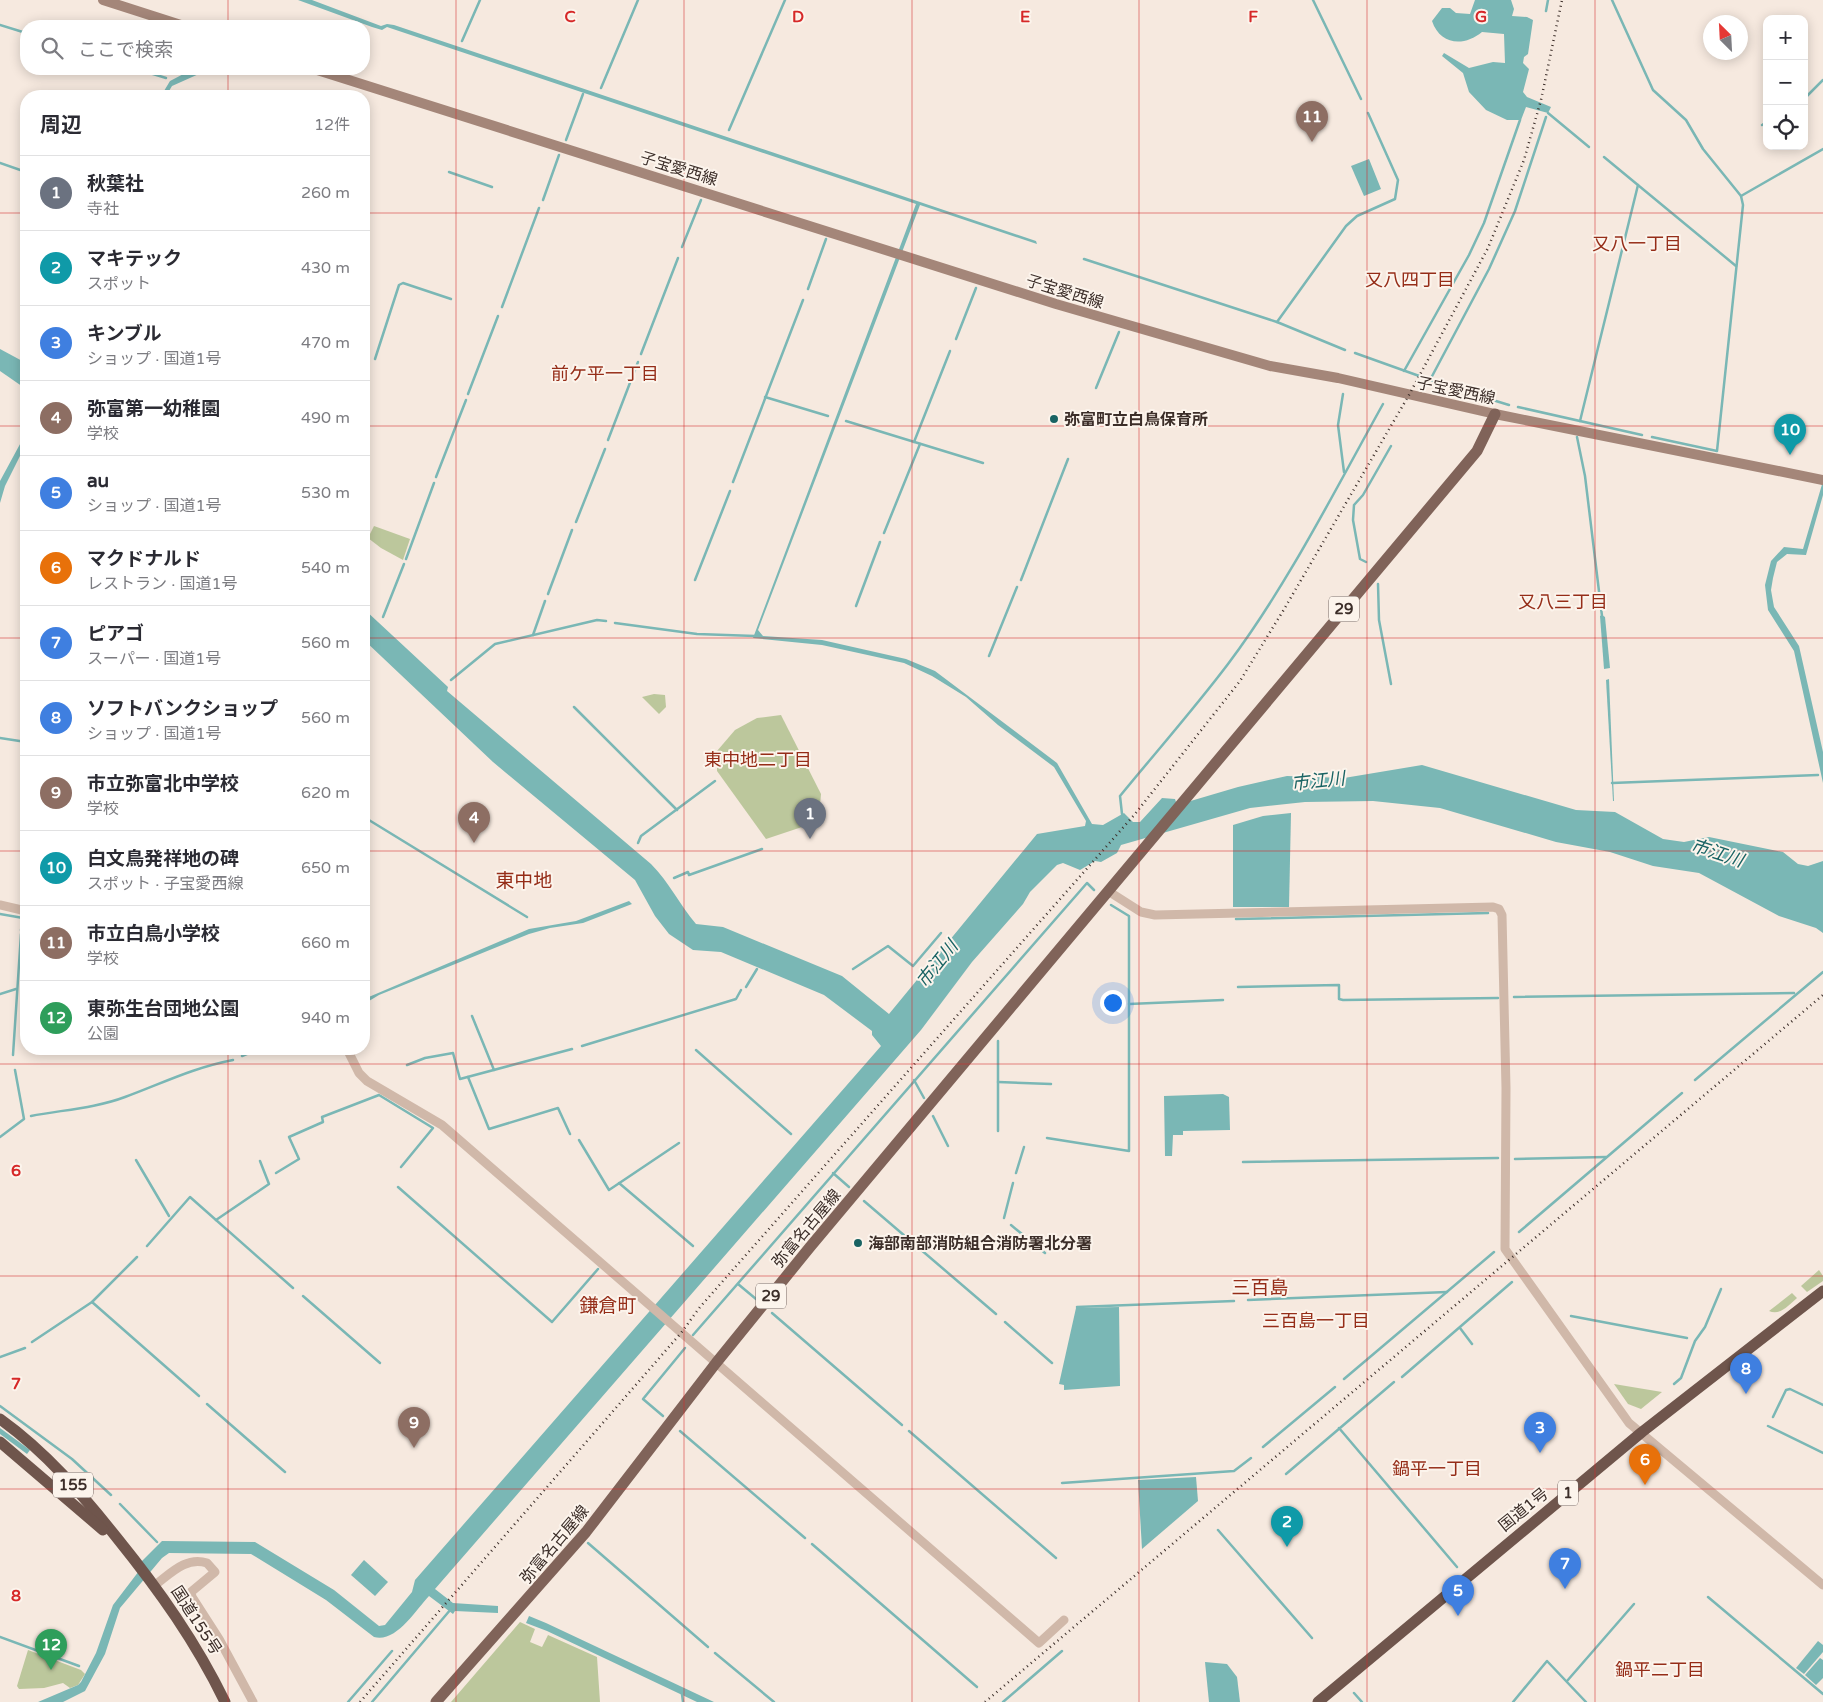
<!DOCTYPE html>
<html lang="ja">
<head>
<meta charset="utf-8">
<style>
	body { margin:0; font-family:"Varela Round","Noto Sans JP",sans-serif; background:#f7f7f7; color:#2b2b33 }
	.controls { position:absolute; right:15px; top:15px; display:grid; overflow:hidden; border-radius:10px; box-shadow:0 2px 12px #0003 }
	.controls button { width:45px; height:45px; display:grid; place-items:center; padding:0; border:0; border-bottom:1px solid #e1e1e2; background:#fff; color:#2b2b33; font:25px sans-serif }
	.compass { position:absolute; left:1703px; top:15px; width:45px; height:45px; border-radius:50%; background:#fff; box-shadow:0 2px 12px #0003; rotate:336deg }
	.you { position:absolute; left:1112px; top:1002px; width:18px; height:18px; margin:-12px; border:4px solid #fff; border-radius:50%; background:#1a73e8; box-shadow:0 0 0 8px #1a73e833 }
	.badge { display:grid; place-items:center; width:32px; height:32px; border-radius:50%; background:#d93025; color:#fff; font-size:16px; font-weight:700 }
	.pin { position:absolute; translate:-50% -41px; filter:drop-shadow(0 1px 2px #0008) }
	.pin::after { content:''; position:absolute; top:26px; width:18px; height:15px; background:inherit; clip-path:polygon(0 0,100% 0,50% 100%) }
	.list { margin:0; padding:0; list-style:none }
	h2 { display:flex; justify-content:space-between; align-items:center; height:65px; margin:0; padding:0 20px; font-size:21px }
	h2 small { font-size:16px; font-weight:400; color:#7c7c81 }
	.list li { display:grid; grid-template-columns:32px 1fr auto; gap:15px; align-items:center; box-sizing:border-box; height:75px; padding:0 20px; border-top:1px solid #e1e1e2 }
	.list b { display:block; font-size:19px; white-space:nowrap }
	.list p { margin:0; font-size:16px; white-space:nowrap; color:#7c7c81 }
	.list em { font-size:16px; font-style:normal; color:#7c7c81 }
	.icon { flex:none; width:28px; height:28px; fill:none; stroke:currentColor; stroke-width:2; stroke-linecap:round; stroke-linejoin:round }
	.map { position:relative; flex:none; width:1823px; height:1702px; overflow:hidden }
	.search { position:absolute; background:#fff; box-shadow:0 2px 12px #0003; left:20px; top:20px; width:350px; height:55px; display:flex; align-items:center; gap:12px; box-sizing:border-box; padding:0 18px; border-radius:20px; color:#7c7c81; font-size:19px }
	.panel { position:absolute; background:#fff; box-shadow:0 2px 12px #0003; left:20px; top:90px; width:350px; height:965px; border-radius:20px }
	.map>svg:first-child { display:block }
	.green { fill:#bcc79c }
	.water { fill:#7ab7b5 }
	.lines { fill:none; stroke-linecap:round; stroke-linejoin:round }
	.stream { stroke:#7ab7b5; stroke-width:2.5 }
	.tertiary { stroke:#d0b8a9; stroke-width:9 }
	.secondary { stroke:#a48679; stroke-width:10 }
	.primary { stroke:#806359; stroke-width:11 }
	.trunk { stroke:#6f554c; stroke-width:11 }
	.rail { stroke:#3c2e29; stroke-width:2.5; stroke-dasharray:1 4; stroke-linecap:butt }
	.grid { fill:none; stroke:#d62828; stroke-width:1; stroke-opacity:0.55 }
	.poi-dot { fill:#196363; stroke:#fcf4ec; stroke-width:2 }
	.labels { text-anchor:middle; stroke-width:4; stroke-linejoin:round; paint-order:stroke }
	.shield { fill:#fcf4ec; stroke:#766964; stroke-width:1 }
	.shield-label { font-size:15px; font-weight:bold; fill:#3c2e29 }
	.street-label { font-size:16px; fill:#3c2e29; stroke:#fcf4ec }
	.poi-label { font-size:16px; font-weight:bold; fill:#3c2e29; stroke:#fcf4ec; text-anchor:start }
	.neighbourhood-label { font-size:18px; fill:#952d18; stroke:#fcf4ec }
	.water-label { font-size:18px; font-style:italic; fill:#196363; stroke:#fcf4ec }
	.quarter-label { font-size:19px; fill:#952d18; stroke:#fcf4ec }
	.grid-label { font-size:16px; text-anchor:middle; font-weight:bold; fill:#d62828; stroke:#fcf4ec; stroke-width:4; stroke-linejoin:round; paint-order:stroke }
</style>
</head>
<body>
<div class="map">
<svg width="1823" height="1702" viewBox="0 0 1823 1702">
	<rect width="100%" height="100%" fill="#f6e9df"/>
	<g class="green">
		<path d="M374,526L410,539L403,560L381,548L368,538Z"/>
		<path d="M654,694L665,695L666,707L659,714L642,697Z"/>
		<path d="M781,715L821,794L819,816L802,827L766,839L717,771V751L735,730L757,718Z"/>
		<path d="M1819,1270L1823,1276V1281L1807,1292L1801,1286Z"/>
		<path d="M1792,1293L1797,1298C1789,1305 1780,1316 1769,1311Z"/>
		<path d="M1614,1384L1662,1392L1641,1409L1628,1404Z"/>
		<path d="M520,1622L535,1629L530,1642L542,1647L548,1635L597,1657L600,1702H451Z"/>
		<path d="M28,1650L81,1670L85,1674L78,1685L70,1688L63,1683L44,1688L19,1689L17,1686Z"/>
	</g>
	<g class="water">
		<path d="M298,0H312L381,26L387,24L394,25L1036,241L1037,244L920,205L758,630L763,636L822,640L906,659L935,671L1057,763L1092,824L1103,825L1124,813L1133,822H1140L1162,798L1175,799L1177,805L1238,787L1287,776L1344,778L1422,765L1576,810L1615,812L1663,839L1684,842L1709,837L1783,852L1798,864L1808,866L1823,861V933L1816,928L1779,916L1699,873L1653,866L1610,852L1556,842L1440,808L1373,801L1305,802L1250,808L1121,845L1117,853L1101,862L1095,861L1080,870L1063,863L1057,865L1030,892L1023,904L972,962L921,1030L435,1589L453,1603L498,1606V1613L455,1611L453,1614L429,1596C415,1611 396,1643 374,1637L326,1600L251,1554L169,1553L162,1558L120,1608L105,1654L85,1691L63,1702H38L78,1685L81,1682L96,1653L113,1605L142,1567L139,1564L162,1541L255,1542L334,1590L379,1626L385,1625L412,1592L415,1580L881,1046L872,1035V1031L824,995L721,952L693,950L669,934L655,916L635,880L493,762L364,640V609L448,687L447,691L651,864C669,882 680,905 696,924L723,927L842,976L889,1014L1037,834L1085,826L1086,821L1054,767L998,725L966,697L932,676L904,663L822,645L753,638L916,204L387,27L382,30L372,27Z"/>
		<path d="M1475,0H1511L1514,9L1512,16L1527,17L1533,20L1528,54L1524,57L1523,63L1529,69L1523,92L1527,97L1551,107L1548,113L1526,107L1521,120H1507L1486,110L1469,92L1463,73L1442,56L1444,53L1469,68L1493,62L1505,63L1504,34L1482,32C1464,47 1440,45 1432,21L1442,8H1450L1456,13L1470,14Z"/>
		<path d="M193,69H210L172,86L166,96H161L170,81Z"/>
		<path d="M1369,159L1381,189L1364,196L1351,166Z"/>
		<path d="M0,349L26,363V389L0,371Z"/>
		<path d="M26,433V444L5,486L0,503V481Z"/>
		<path d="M1823,481V495L1806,555L1787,554L1777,562L1773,578L1771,590L1774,607L1799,646L1823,752V783L1794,651L1768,610L1765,585L1771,561L1784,547L1803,549Z"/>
		<path d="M1602,615L1605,617L1610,668L1604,669L1600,616Z"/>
		<path d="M1609,679L1614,801H1613L1606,680Z"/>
		<path d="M1291,813L1289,907H1233V825L1263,816Z"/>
		<path d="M629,901L632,904L583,923L550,928L529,934L379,995L364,1004V999L529,929L576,921Z"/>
		<path d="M1223,1094L1229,1097L1230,1130L1183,1131V1135H1173L1172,1156H1165L1164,1096Z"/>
		<path d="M1119,1307L1120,1386L1064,1390V1385L1059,1384L1076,1308Z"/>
		<path d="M0,1428L30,1450L27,1454L0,1434Z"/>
		<path d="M1196,1477L1198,1501L1142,1549L1138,1480Z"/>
		<path d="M364,1560L388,1582L375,1596L351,1575Z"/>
		<path d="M529,1616L546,1623L714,1702H697L547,1631L526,1623Z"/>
		<path d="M1818,1641L1823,1645V1652L1804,1674L1796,1668Z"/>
		<path d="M1820,1658L1823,1660V1678L1816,1685L1805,1675Z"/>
		<path d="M1205,1662L1227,1664L1237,1677L1240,1702H1209Z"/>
	</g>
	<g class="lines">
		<g class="stream">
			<path d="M1313,0L1361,99"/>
			<path d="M1612,0L1653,90L1686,120L1703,149L1741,196L1743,205L1717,451L1652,437"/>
			<path d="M1546,11L1548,0"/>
			<path d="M0,25L26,33"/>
			<path d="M462,41L480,0"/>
			<path d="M137,69L166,78"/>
			<path d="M601,88L638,0"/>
			<path d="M1804,99L1823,80"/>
			<path d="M1548,113L1589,147"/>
			<path d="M1762,125L1767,122"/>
			<path d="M729,130L785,0"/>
			<path d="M566,140L583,94"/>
			<path d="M1604,157L1736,266"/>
			<path d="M0,163L26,172"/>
			<path d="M449,172L492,187"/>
			<path d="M1741,196L1823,149"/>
			<path d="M543,200L559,155"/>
			<path d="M682,247L701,200"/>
			<path d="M1084,259L1277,322L1345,350"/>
			<path d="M808,289L826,239"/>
			<path d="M502,307L539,208"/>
			<path d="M1277,322L1346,226L1357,216L1395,199L1398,180L1368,113"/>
			<path d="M956,339L976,288"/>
			<path d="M1355,353L1450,387L1509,405"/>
			<path d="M641,354L678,258"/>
			<path d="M375,359L399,285L403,283L451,299"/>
			<path d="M1404,371L1469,255L1484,223L1520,120"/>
			<path d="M1430,380L1489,269L1515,211L1546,117"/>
			<path d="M1096,388L1119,332"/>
			<path d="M468,394L498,316"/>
			<path d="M1343,394L1338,425L1344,472"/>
			<path d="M765,397L828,416"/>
			<path d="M1518,407L1642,435"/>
			<path d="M846,421L983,463"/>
			<path d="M1580,421L1638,185"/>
			<path d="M1577,437L1585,476L1602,616"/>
			<path d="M608,440L638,362"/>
			<path d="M914,442L950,351"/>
			<path d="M436,477L466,400"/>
			<path d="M733,482L803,300"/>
			<path d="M576,522L605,449"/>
			<path d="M884,533L920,444"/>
			<path d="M406,559L434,483"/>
			<path d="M1366,562L1360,559L1353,520L1354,505L1363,495L1391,446"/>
			<path d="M695,580L730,491"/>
			<path d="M1021,580L1068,459"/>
			<path d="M1378,584L1379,620L1391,684"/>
			<path d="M548,594L572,530"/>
			<path d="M856,606L880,542"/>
			<path d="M383,617L404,564"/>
			<path d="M615,623L697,634L755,636"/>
			<path d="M533,635L545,601"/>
			<path d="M989,656L1017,587"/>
			<path d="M451,680L495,644L597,620L606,621"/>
			<path d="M574,707L677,810"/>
			<path d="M0,738L26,742"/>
			<path d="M1612,783L1818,775"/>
			<path d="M1122,814L1120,796C1156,752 1194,709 1228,664C1288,584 1334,492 1383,404"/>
			<path d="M364,817L527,917"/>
			<path d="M638,843L641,836L715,781"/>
			<path d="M674,878L688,872L689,875L762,849"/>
			<path d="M0,914L23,918L21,930"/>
			<path d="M1236,919L1488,913"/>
			<path d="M853,969L888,946L913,966L941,933"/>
			<path d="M746,987L757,969"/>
			<path d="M1238,987L1339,985V999L1343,1000L1498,998"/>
			<path d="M0,994L16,989"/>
			<path d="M1514,997L1794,993"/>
			<path d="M1129,1004L1223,1000"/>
			<path d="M472,1016L494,1070"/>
			<path d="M998,1041V1131"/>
			<path d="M582,1046L736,999L741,990"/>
			<path d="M696,1050L791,1134"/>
			<path d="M13,1055L21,934"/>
			<path d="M242,1056L259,1049"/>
			<path d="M407,1065L425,1058L453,1053L460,1079L572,1049"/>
			<path d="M468,1077L489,1129L558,1108L570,1134"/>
			<path d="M914,1080L924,1098"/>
			<path d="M1695,1080L1823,972"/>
			<path d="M998,1082L1051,1084"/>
			<path d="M31,1116C62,1110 96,1108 125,1097C163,1083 192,1068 233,1060"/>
			<path d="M933,1116L948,1146"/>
			<path d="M0,1137L24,1119L15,1070"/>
			<path d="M1047,1138L1129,1151V916L1111,905"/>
			<path d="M579,1140L609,1190L679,1143"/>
			<path d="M1515,1159L1606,1157"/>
			<path d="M136,1160L169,1216"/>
			<path d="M1243,1162L1498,1158"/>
			<path d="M276,1173L299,1159L289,1137L323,1122L322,1117L379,1095L433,1128L401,1167"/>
			<path d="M833,1173L849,1187"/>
			<path d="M1016,1173L1024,1147"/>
			<path d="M619,1183L693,1246"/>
			<path d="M398,1187L552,1322L598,1269"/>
			<path d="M864,1201L996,1314"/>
			<path d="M1004,1218L1013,1183"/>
			<path d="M216,1220L269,1184L260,1161"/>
			<path d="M1011,1225L1045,1253"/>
			<path d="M1519,1232L1682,1093"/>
			<path d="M147,1246L190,1197L293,1288"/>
			<path d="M738,1284L756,1299"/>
			<path d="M303,1296L380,1363"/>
			<path d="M1248,1300L1447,1292"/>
			<path d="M92,1302L199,1396"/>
			<path d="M1077,1307L1234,1301"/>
			<path d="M772,1313L902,1425"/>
			<path d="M1571,1316L1687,1338"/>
			<path d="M1005,1322L1052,1363"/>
			<path d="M1460,1328L1472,1344"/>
			<path d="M693,1335L1087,883L1094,890"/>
			<path d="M32,1342L92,1302L137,1257"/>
			<path d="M0,1357L25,1348"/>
			<path d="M1402,1377L1512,1282"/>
			<path d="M1344,1379L1494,1252"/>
			<path d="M1674,1384L1681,1378L1695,1341L1705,1327L1721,1289"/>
			<path d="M207,1404L285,1472"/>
			<path d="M0,1406L72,1459L111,1495"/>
			<path d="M663,1416L643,1399L685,1348"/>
			<path d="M1773,1417L1786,1390L1790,1389L1823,1405"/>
			<path d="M1768,1426L1823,1453"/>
			<path d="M1339,1428L1457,1567"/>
			<path d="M680,1431L805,1538"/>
			<path d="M909,1431L1056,1558"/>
			<path d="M1263,1447L1335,1387"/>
			<path d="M1286,1474L1394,1382"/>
			<path d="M1062,1483L1234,1471L1251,1458"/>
			<path d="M120,1504L157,1542"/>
			<path d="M1218,1530L1312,1638"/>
			<path d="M588,1543L708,1647"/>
			<path d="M812,1544L977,1687"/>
			<path d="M1708,1597L1823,1694"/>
			<path d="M0,1637L79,1666"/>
			<path d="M715,1653L774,1702"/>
			<path d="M1567,1681L1634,1604"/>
			<path d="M1354,1693L1362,1702"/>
			<path d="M682,1694L683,1702"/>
			<path d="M348,1702L392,1651"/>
			<path d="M372,1702L451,1609"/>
			<path d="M1003,1702L1062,1651"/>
			<path d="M1513,1702L1547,1661L1586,1702"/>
		</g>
		<g class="tertiary">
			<path d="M1108,891L1141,912L1155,915L1493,907L1499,909L1502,915L1506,1088L1505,1249L1629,1423L1823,1585"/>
			<path d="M0,905L26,911"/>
			<path d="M347,1049L359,1073L367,1081L442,1125L1039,1643L1064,1620"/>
			<path d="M155,1585C170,1574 186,1556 207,1563L215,1572L191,1592L192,1597L219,1639L253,1702"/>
		</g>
		<g class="secondary">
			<path d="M103,0L184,26"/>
			<path d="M314,69L1056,304L1270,366L1338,378L1495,414L1823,480"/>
		</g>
		<path class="primary" d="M436,1702L586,1532L716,1363L810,1247L1477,451L1495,414"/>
		<g class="trunk">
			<path d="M0,1419C46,1452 82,1494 117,1538C159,1590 196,1642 225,1702"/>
			<path d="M0,1442L103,1530"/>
			<path d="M1318,1702L1642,1432L1823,1291"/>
		</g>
		<g class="rail">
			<path d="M360,1702L681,1333L700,1307L1135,814L1240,681L1283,611L1409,395L1488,248L1524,160L1541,100L1562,0"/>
			<path d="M985,1702L1823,995"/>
		</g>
	</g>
	<path class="grid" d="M228,0V26M456,0V1702M684,0V1702M912,0V1702M1139,0V1702M1367,0V1702M1595,0V1702M228,69V96M0,213H26M364,213H1823M0,426H26M364,426H1823M0,638H26M364,638H1823M0,851H26M364,851H1823M228,1049V1702M0,1064H1823M0,1276H1823M0,1489H1823"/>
	<g class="poi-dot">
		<circle cx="1054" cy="419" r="5"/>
		<circle cx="858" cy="1243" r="5"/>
	</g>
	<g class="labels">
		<g class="shield">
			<rect x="1329" y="596.5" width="30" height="25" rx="4"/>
			<rect x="756" y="1283.5" width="30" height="25" rx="4"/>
			<rect x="53" y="1472.5" width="40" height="25" rx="4"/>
			<rect x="1558" y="1480.5" width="20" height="25" rx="4"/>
		</g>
		<g class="shield-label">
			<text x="1344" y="614">29</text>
			<text x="771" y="1301">29</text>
			<text x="73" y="1490">155</text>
			<text x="1568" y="1498">1</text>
		</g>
		<g class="street-label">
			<text transform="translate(679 168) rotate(17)" y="6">子宝愛西線</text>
			<text transform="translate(1065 291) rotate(17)" y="6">子宝愛西線</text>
			<text transform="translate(1456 390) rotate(12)" y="6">子宝愛西線</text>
			<text transform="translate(806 1228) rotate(-50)" y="6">弥富名古屋線</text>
			<text transform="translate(1523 1509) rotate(-39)" y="6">国道1号</text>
			<text transform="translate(554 1544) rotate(-50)" y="6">弥富名古屋線</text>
			<text transform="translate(197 1620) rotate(57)" y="6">国道155号</text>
		</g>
		<g class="poi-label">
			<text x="1064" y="425">弥富町立白鳥保育所</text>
			<text x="868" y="1249">海部南部消防組合消防署北分署</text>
		</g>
		<g class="neighbourhood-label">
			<text x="1637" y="250">又八一丁目</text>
			<text x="1410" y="286">又八四丁目</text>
			<text x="605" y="380">前ケ平一丁目</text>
			<text x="1563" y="608">又八三丁目</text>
			<text x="758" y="766">東中地二丁目</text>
			<text x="1316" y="1327">三百島一丁目</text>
			<text x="1437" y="1475">鍋平一丁目</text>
			<text x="1660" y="1676">鍋平二丁目</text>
		</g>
		<g class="water-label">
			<text transform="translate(1318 781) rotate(-6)" y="6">市江川</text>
			<text transform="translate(1717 853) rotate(18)" y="6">市江川</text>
			<text transform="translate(937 964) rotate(-51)" y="6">市江川</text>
		</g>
		<g class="quarter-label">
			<text x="524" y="887">東中地</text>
			<text x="1260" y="1294">三百島</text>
			<text x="608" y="1312">鎌倉町</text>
		</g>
	</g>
	<g class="grid-label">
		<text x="570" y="22">C</text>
		<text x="798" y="22">D</text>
		<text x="1025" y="22">E</text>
		<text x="1253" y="22">F</text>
		<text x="1481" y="22">G</text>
		<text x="16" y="1176">6</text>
		<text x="16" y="1389">7</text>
		<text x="16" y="1601">8</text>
	</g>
</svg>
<div class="controls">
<button>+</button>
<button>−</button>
<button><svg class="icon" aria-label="locate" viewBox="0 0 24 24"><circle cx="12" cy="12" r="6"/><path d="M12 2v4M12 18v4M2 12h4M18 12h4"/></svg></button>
</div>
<svg class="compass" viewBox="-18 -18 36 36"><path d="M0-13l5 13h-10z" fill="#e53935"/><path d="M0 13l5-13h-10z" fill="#7c7c81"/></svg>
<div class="you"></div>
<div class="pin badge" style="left:810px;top:839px;background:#6b7280">1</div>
<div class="pin badge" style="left:1287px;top:1547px;background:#0f9aa8">2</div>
<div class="pin badge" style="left:1540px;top:1453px;background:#3f7fe0">3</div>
<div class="pin badge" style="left:474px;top:843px;background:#8d6e63">4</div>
<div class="pin badge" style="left:1458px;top:1616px;background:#3f7fe0">5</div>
<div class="pin badge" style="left:1645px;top:1485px;background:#e8710a">6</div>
<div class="pin badge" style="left:1565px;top:1589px;background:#3f7fe0">7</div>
<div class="pin badge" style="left:1746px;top:1394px;background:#3f7fe0">8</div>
<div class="pin badge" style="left:414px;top:1448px;background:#8d6e63">9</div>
<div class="pin badge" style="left:1790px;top:455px;background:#0f9aa8">10</div>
<div class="pin badge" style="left:1312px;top:142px;background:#8d6e63">11</div>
<div class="pin badge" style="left:51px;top:1670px;background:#2e9e5b">12</div>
<div class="search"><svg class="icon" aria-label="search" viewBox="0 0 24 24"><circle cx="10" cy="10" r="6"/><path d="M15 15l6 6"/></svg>ここで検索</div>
<section class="panel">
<h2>周辺<small>12件</small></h2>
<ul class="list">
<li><span class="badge" style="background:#6b7280">1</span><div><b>秋葉社</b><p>寺社</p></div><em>260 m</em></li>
<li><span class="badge" style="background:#0f9aa8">2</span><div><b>マキテック</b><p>スポット</p></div><em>430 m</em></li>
<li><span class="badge" style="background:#3f7fe0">3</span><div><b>キンブル</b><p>ショップ · 国道1号</p></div><em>470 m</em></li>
<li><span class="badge" style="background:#8d6e63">4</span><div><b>弥富第一幼稚園</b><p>学校</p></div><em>490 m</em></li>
<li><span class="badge" style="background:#3f7fe0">5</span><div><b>au</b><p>ショップ · 国道1号</p></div><em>530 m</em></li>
<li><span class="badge" style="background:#e8710a">6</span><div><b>マクドナルド</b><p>レストラン · 国道1号</p></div><em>540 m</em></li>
<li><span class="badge" style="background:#3f7fe0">7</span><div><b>ピアゴ</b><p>スーパー · 国道1号</p></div><em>560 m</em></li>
<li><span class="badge" style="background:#3f7fe0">8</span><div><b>ソフトバンクショップ</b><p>ショップ · 国道1号</p></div><em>560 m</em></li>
<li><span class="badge" style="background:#8d6e63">9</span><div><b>市立弥富北中学校</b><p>学校</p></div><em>620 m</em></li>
<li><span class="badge" style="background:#0f9aa8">10</span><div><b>白文鳥発祥地の碑</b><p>スポット · 子宝愛西線</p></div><em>650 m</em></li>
<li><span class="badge" style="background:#8d6e63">11</span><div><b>市立白鳥小学校</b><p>学校</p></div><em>660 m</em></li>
<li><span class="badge" style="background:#2e9e5b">12</span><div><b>東弥生台団地公園</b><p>公園</p></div><em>940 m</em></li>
</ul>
</section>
</div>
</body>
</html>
